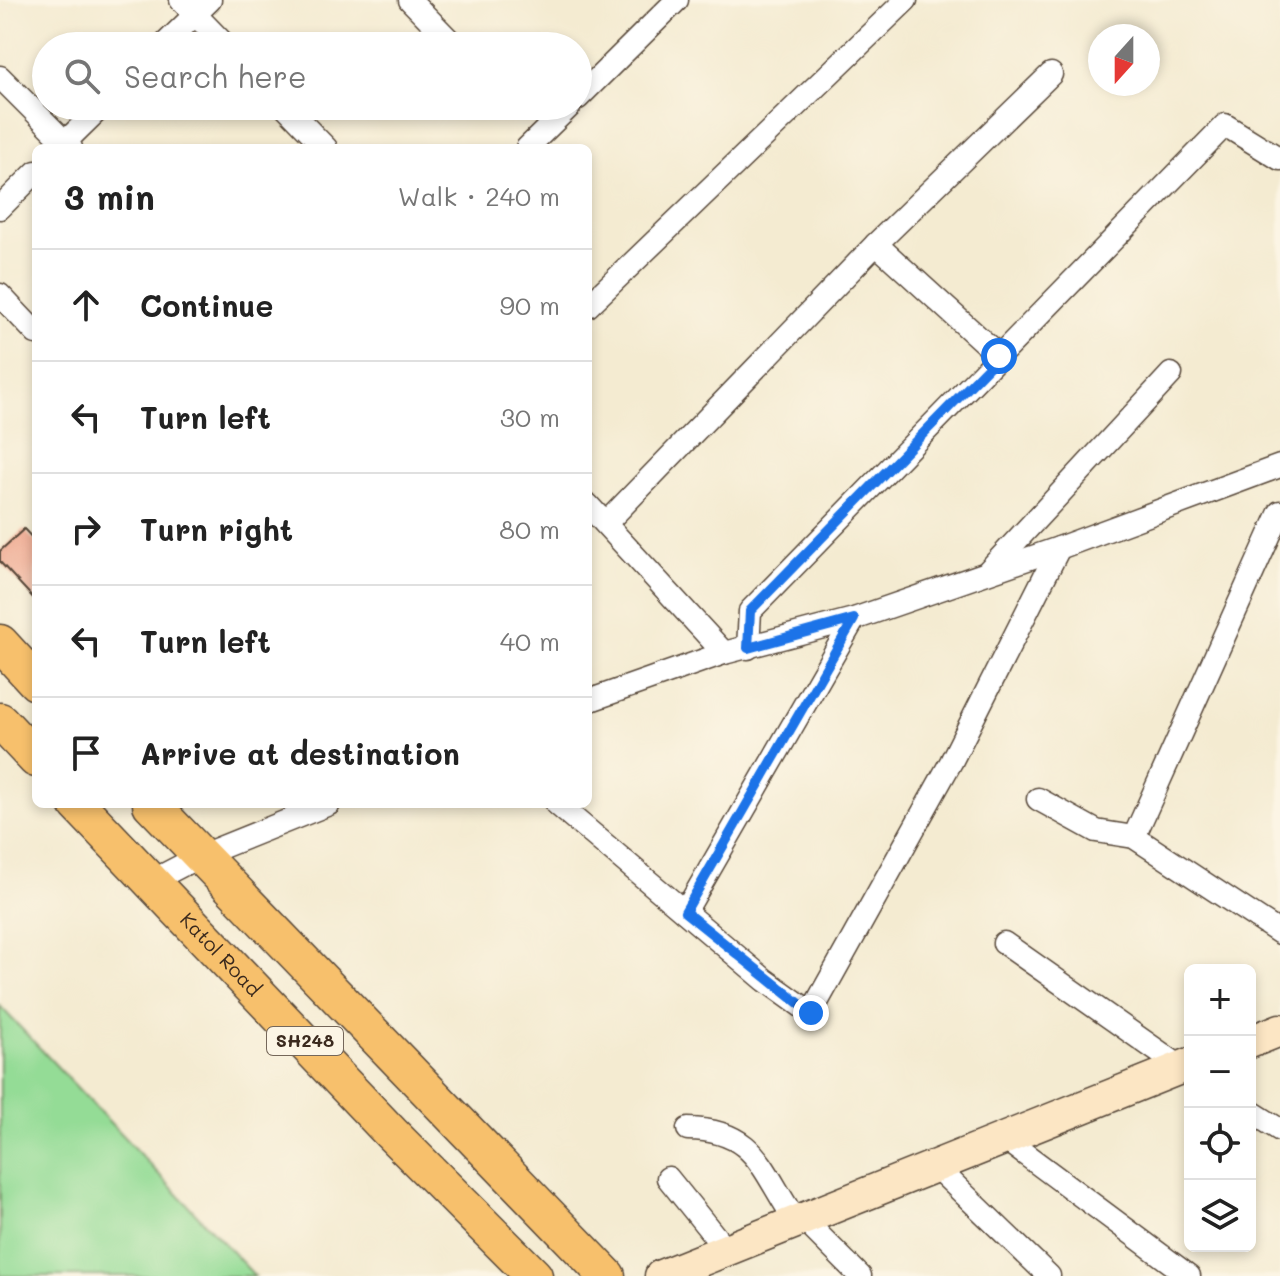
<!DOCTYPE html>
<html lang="en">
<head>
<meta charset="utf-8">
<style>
	body { margin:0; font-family:Mali,sans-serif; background:#f6f6f6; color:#222 }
	.controls { position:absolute; right:24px; bottom:24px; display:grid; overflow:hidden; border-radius:12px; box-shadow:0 4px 12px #0003 }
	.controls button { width:72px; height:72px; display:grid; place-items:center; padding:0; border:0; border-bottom:2px solid #e0e0e0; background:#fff; color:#222; font:40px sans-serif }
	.compass { position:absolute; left:1088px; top:24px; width:72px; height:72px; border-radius:50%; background:#fff; box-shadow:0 4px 12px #0003; rotate:201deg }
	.stop { position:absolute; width:24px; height:24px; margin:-18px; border:6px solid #1a73e8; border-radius:50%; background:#fff }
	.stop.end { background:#1a73e8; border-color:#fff; box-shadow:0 2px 8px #0008 }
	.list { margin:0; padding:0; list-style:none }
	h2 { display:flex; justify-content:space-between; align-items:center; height:104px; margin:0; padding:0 32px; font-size:34px }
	h2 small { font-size:26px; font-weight:400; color:#767676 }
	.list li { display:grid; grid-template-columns:52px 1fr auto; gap:24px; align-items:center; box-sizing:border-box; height:112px; padding:0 32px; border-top:2px solid #e0e0e0 }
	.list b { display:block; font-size:30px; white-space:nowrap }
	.list em { font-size:26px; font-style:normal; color:#767676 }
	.icon { flex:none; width:44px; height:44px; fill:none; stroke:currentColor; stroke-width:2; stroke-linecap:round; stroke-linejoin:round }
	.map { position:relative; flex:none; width:1280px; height:1276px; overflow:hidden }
	.search { position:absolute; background:#fff; box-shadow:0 4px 12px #0003; left:32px; top:32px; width:560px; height:88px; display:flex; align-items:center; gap:20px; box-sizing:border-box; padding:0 28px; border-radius:44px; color:#767676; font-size:30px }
	.panel { position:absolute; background:#fff; box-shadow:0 4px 12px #0003; left:32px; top:144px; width:560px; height:664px; border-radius:12px }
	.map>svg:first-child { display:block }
	.green { fill:#94dc96; stroke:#68835a; stroke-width:2 }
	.building { fill:#ed9f85 }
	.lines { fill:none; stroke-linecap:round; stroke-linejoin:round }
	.street-casing { stroke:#574739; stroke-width:25 }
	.secondary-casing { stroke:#574739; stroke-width:35 }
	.primary-casing { stroke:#574739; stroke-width:39 }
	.street { stroke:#fff; stroke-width:22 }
	.secondary { stroke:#fce6c4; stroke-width:32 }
	.primary { stroke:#f7c06c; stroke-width:36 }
	.route { stroke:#1a73e8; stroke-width:10 }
	.labels { text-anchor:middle; stroke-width:7; stroke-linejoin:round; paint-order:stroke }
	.shield { fill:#fcf5e5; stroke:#75675a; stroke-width:2 }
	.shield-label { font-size:18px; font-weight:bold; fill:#3b2a1e }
	.street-label { font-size:20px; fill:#3b2a1e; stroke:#fcf5e5 }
</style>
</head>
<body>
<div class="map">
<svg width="1280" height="1276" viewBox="0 0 1280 1276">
	<rect width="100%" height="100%" fill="#fcf5e5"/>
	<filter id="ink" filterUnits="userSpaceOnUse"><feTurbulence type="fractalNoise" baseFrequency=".0125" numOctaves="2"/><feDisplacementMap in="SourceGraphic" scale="16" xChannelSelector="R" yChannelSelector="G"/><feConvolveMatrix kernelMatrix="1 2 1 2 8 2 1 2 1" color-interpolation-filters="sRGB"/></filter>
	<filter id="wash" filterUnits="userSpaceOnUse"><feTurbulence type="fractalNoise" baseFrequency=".006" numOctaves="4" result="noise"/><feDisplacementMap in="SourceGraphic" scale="32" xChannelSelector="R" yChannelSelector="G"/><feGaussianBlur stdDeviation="1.8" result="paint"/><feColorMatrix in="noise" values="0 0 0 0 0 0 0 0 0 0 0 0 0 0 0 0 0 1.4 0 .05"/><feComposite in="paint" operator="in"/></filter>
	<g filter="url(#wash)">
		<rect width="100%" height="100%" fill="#f4ebd1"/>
		<path class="green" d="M0,1006L255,1276H0Z"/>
		<g id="blocks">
			<path class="building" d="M24,529L36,542V601L0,562V551Z"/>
		</g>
	</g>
	<g filter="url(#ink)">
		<use href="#blocks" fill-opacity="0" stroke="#574739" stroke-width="2"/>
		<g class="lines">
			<g class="street-casing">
				<g id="street">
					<path d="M181,0L226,46"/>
					<path d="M410,0L455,46"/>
					<path d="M163,46L210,0"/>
					<path d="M0,77L71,148"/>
					<path d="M578,98L677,0"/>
					<path d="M285,106L326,148"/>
					<path d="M59,148L102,106"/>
					<path d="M527,148L570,106"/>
					<path d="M0,208L36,172"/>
					<path d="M876,244L999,356"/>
					<path d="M0,295L36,333"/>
					<path d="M588,306L906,0"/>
					<path d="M588,505L724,653"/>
					<path d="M607,522L876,244L1051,74"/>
					<path d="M989,570L1171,374"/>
					<path d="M748,648L750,611L1225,125L1280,159"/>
					<path d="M588,701L724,653L854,619L1059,548L1280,466"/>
					<path d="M1038,799L1096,831L1134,837L1280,933"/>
					<path d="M557,804L765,980L811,1013L951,762L1059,548"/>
					<path d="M1134,837L1280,512"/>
					<path d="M152,881L200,856L329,804"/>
					<path d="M685,912L854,619"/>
					<path d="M1004,943L1189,1073"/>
					<path d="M1250,1111L1280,1130"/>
					<path d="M688,1129C757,1130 761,1170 796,1221"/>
					<path d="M1002,1137L1189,1276"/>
					<path d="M934,1165L1049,1276"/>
					<path d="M668,1178L726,1250"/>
					<path d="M802,1218L860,1276"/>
				</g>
			</g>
			<g class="secondary-casing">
				<g id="secondary">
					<path d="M1250,1042L1280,1030"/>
					<path d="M661,1276L1190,1064"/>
				</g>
			</g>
			<g class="primary-casing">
				<g id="primary">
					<path d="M0,643L36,682"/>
					<path d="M0,721L36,759"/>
					<path id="s1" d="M77,804L391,1133L534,1276"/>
					<path d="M151,804L607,1276"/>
				</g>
			</g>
			<use href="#street" class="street"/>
			<use href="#secondary" class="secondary"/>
			<use href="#primary" class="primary"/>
		</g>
	</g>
	<g class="lines" filter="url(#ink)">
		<path class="route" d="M811,1013L685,912L854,619L748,648L750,611L999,356"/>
	</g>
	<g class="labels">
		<rect class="shield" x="267" y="1027" width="76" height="28" rx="6"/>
		<g class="shield-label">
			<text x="305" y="1047">SH248</text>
		</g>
		<g class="street-label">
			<text dy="7" stroke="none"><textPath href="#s1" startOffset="208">Katol Road</textPath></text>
		</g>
	</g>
</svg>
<div class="controls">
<button>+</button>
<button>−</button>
<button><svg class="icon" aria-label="locate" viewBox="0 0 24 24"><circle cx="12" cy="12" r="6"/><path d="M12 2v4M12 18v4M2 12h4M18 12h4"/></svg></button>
<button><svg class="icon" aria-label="layers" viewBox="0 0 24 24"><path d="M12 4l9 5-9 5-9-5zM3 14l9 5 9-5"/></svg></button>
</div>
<svg class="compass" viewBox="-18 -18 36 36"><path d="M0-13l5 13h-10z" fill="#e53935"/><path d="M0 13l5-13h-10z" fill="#767676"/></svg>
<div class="stop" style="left:999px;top:356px"></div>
<div class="stop end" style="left:811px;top:1013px"></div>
<div class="search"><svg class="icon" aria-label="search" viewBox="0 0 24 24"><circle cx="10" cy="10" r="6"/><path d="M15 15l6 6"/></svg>Search here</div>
<section class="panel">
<h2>3 min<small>Walk · 240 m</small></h2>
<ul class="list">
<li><svg class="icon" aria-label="ahead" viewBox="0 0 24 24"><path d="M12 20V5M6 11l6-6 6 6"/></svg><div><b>Continue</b></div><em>90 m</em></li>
<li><svg class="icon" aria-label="left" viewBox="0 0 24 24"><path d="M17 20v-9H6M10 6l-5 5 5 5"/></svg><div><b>Turn left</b></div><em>30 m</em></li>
<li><svg class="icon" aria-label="right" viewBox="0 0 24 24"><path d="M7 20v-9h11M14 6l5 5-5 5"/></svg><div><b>Turn right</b></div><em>80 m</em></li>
<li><svg class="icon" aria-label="left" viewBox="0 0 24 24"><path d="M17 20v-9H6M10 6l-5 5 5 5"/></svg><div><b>Turn left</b></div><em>40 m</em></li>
<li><svg class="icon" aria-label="arrive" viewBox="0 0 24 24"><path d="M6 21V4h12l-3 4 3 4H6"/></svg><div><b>Arrive at destination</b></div></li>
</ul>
</section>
</div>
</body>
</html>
